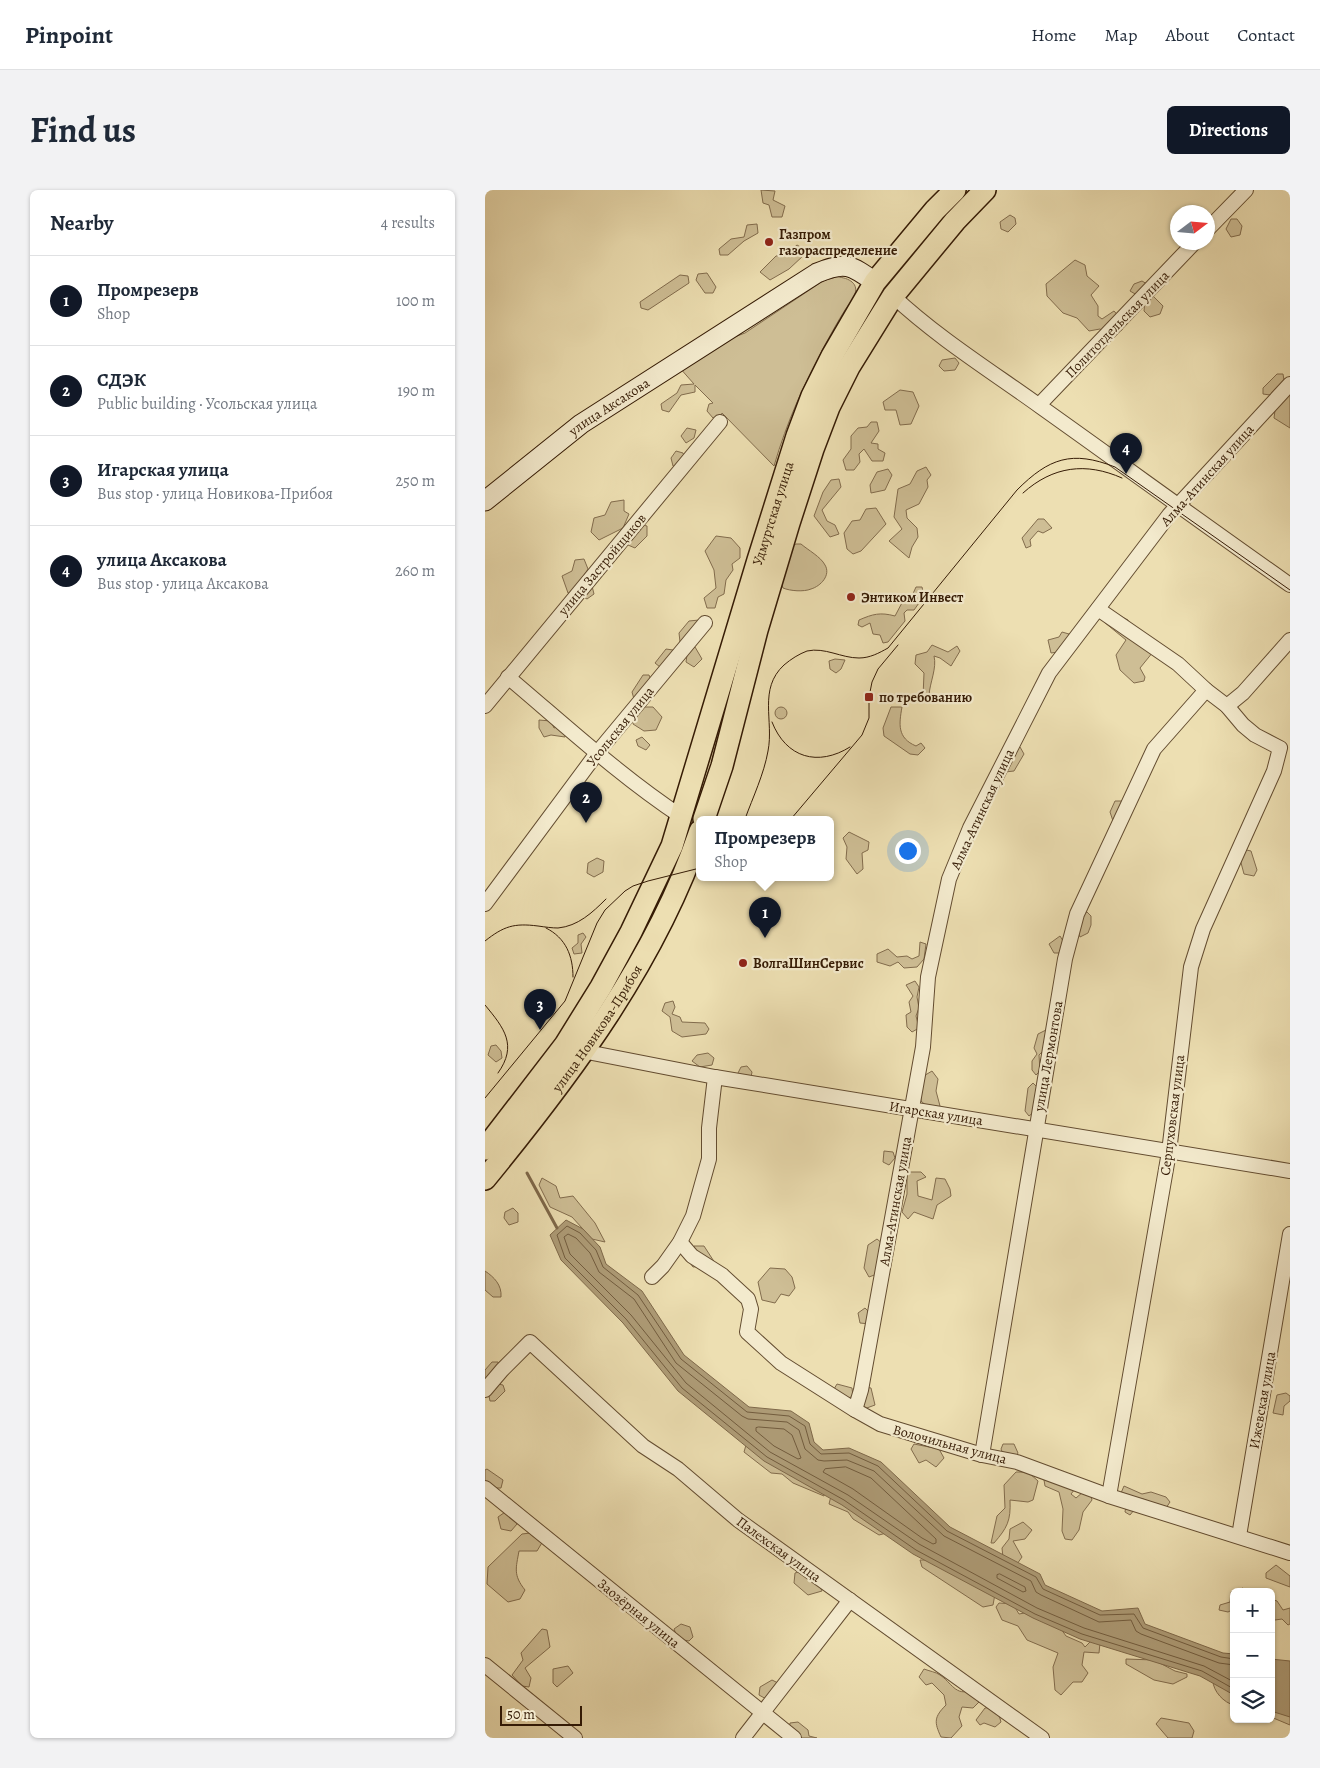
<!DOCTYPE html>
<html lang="en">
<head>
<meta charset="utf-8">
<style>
	body { margin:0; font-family:Alegreya,serif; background:#f2f2f3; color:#1f2937 }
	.controls { position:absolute; right:15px; bottom:15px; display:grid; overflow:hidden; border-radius:8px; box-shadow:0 1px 4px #0004 }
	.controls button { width:45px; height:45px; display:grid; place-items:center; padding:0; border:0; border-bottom:1px solid #e0e1e3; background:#fff; color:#1f2937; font:25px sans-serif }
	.compass { position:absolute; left:685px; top:15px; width:45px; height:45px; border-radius:50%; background:#fff; box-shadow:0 1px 4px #0004; rotate:74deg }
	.scale { position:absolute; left:15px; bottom:12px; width:82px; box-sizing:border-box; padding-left:5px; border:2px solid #351b05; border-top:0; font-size:14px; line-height:18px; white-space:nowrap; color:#351b05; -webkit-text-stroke:4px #f3eacd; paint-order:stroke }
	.you { position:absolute; left:422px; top:660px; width:18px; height:18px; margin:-12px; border:4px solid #fff; border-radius:50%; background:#1a73e8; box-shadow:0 0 0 8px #1a73e833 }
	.badge { display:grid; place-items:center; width:32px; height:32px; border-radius:50%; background:#111827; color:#fff; font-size:16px; font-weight:700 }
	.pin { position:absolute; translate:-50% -41px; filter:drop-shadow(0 1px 2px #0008) }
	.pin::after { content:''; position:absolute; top:26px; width:18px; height:15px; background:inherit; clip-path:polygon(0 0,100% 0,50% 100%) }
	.popup { position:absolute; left:211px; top:626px; width:138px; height:65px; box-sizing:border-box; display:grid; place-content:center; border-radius:8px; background:#fff; filter:drop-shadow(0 1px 4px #0005); font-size:16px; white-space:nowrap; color:#747a83 }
	.popup b { font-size:19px; color:#1f2937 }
	.popup::after { content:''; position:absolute; left:50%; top:100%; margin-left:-10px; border:10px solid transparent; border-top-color:#fff }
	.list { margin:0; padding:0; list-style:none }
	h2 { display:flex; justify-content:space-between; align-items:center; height:65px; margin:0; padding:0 20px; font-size:21px }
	h2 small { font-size:16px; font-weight:400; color:#747a83 }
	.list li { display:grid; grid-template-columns:32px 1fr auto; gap:15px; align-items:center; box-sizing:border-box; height:90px; padding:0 20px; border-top:1px solid #e0e1e3 }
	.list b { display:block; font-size:19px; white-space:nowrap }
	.list p { margin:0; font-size:16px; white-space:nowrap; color:#747a83 }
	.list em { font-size:16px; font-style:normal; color:#747a83 }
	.icon { flex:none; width:28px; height:28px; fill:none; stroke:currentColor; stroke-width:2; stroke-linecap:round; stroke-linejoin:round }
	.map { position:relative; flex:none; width:805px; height:1548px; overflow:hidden; border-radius:8px }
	header { display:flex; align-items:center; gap:30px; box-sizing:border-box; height:70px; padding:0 25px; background:#fff; border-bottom:1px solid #e0e1e3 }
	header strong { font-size:24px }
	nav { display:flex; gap:28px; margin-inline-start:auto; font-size:18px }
	.intro { display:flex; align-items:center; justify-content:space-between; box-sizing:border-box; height:120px; padding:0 30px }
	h1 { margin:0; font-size:35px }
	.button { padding:12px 22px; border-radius:8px; background:#111827; color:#fff; font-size:18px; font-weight:700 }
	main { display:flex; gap:30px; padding:0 30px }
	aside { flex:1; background:#fff; border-radius:8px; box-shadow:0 1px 4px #0004 }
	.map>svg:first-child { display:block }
	.green { fill:#cebe95; stroke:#826c4d }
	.water { fill:#ae9c77; stroke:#7e6849 }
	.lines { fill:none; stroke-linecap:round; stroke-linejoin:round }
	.shore { stroke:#725c3e; stroke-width:1 }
	.stream { stroke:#7e6849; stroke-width:3 }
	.street-casing { stroke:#634c30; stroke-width:16 }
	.secondary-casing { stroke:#351b05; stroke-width:21 }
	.primary-casing { stroke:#351b05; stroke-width:24 }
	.street { stroke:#f3eacd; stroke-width:14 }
	.secondary { stroke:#f3eacd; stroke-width:19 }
	.primary { stroke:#eddfb2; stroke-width:21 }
	.tram { stroke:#351b05; stroke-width:1 }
	.poi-dot { fill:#8f2418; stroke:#f3eacd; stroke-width:2 }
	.labels { text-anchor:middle; stroke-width:4.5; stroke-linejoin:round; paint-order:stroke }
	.poi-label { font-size:14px; font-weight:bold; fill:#351b05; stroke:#f3eacd; text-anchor:start }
	.street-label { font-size:14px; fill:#351b05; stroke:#f3eacd }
</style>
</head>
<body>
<header>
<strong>Pinpoint</strong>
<nav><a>Home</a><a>Map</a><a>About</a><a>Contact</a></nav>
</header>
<div class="intro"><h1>Find us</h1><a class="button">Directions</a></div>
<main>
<aside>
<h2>Nearby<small>4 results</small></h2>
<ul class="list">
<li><span class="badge">1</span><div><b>Промрезерв</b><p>Shop</p></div><em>100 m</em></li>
<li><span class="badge">2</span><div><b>СДЭК</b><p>Public building · Усольская улица</p></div><em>190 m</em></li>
<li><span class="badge">3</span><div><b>Игарская улица</b><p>Bus stop · улица Новикова-Прибоя</p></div><em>250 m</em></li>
<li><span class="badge">4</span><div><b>улица Аксакова</b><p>Bus stop · улица Аксакова</p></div><em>260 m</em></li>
</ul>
</aside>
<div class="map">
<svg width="805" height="1548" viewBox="0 0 805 1548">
	<rect width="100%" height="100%" fill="#eddfb2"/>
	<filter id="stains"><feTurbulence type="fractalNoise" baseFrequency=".004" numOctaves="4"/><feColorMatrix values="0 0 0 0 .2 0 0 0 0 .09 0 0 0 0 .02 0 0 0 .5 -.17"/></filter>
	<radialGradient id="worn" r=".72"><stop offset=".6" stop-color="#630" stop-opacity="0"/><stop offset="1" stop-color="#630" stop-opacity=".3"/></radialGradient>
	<g class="green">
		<path d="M276,0L290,1L288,10L300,16L297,27H287L284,15L278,13Z"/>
		<path d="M525,25L530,28L531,34L523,42L516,39L515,32Z"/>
		<path d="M746,29H752L757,36L755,45L746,47L741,39Z"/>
		<path d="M272,34L273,43L259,51L243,65H235L234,59L246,49L259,47L262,35Z"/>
		<path d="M312,55L319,59V65L304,79L285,90L275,82L291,66L300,65Z"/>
		<path d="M590,70L600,75L602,86L614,96L606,105L613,116V126L617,129L629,121L638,131L637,140L625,146L615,139L604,141L592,128L578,123L562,106L561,94Z"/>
		<path d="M222,83L231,97L228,103H220L211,90L213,84Z"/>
		<path d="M195,85L203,86L204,93L163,120L156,118L155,112Z"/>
		<path d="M351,87C361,87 374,92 370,104C369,109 363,115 360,120C353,131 347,142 341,153C319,194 302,231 289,276L237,223L235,227L228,228L222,221L224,214L228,213L210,195V202L196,205L184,222L177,220L176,214L192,203L196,195L209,194L194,177L231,154L260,143L338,91Z"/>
		<path d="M657,91L662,94L652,105L645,101L649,94Z"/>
		<path d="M668,106L678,116L675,124L665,127L659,121L660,111Z"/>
		<path d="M470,168L474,173L470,180L459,181L454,176L457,170Z"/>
		<path d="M792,184H798L799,190L785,205L778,204V198Z"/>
		<path d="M805,195V238L789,228L792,205Z"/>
		<path d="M415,200L428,202L434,216L426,234L415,235L411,220H400L398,212Z"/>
		<path d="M386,232H392L394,241L386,253L393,254V259L400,263L398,271H387L379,259L374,264L375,272L369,280H361L358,270L366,259V246L373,238L382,237Z"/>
		<path d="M202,238L211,240L209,248L201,253L196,246Z"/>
		<path d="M191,261L198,263L200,269L195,277L188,276L186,268Z"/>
		<path d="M441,277L446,285L442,290L443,297L434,314L421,320L422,328L432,338L433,347L427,357L424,368L404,351L417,339L409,327L413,299L425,294L432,281Z"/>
		<path d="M403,279L407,285L400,300L386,303L385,295L392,282Z"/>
		<path d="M354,289L356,297L337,320L342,331L350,335L354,344L345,347L329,326L338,302L346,290Z"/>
		<path d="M139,310V321L144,324L138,338L114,350L106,342L109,328L120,325L126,312Z"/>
		<path d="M391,318L401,334L376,361L368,364L362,359L359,343L367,331L375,330L381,319Z"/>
		<path d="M553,329H559L567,338L558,343L553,341L545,350L546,356L541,358L537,348Z"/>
		<path d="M154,334L162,336V346L150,358L143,355L141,349Z"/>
		<path d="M231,346L246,348L255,358V368L247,374L248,380L241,390L239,404L233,407L230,418H222L219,408L231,398L229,380L220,361Z"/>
		<path d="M311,354H316C323,360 336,367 340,375C346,385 336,396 326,399C319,402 305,401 298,398L296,393L305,357Z"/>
		<path d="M99,369L103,379L95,392L107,396L109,404L102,409L92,403H83L77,386L87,381L90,370Z"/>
		<path d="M431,397H437L439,406L429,420H422L419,423L420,431L403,452L398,453L395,445L388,444L385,433L377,437L373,435L374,430C388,424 395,422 410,426L419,409L426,408Z"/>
		<path d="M625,425L635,426L643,430L644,437L668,462L655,478L660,487L659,491L649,493L635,480L631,465L641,450L619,432Z"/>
		<path d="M214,430L205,447L195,452L194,443L204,431Z"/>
		<path d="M577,442L584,444L582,452L576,455L573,462L566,463L563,450L574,447Z"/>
		<path d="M447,455L463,462L472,456L475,461L466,476L455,468L449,466C452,478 445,492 444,505L438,507L439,483L430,474L431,465L442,462Z"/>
		<path d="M210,457L217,469L209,477L201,472L203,458Z"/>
		<path d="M181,459L188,460L184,473L175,477L170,473Z"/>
		<path d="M350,469L360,470L356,479L351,483L345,479L344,471Z"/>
		<path d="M158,485H164L167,492L149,509L147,502Z"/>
		<circle cx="296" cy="523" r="6"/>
		<path d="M157,517H168L177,527L171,540L159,541L148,534L149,525Z"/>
		<path d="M406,517H417C414,534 412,548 431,556L436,553L440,558L433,565L425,564L399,546L398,538Z"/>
		<path d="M54,530L66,531L69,538L75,536L81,539L80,547L66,545L59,547L54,538Z"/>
		<path d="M157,547L165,555L161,560L153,556L151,550Z"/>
		<path d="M535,557L539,564L529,581L520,582L526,562Z"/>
		<path d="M630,611H638L628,631L625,622Z"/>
		<path d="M364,642L384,652L383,660L377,663L378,679L372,684L361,669L362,657L358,648Z"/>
		<path d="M757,659L766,661L772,680L769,686L759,684L755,669Z"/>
		<path d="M112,668L119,671L118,682L109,687L102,683L103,673Z"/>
		<path d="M602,722L606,726V735L603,743L595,747L592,739L596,725Z"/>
		<path d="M98,743L101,747L96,754L97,763L89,764L87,758L93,753V745Z"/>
		<path d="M575,746L580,754L574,763H569L564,754Z"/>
		<path d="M435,752L441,754L439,769L432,777L419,778L413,772L405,776L392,772V764L403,759L412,767L422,766L427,769L434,766Z"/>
		<path d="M430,791L434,797L432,807L434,818L431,826L434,838L427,842L422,837L421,825L426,822L424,812L428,806L421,795Z"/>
		<path d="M188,811L190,817L187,824L195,827L197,832L220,833L224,839L221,844L197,847L187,841L185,827L177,821L180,813Z"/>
		<path d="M561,840L560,859L554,865L555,881L551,885L547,880V871L552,864L549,858L553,844Z"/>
		<path d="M11,855L16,861L17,868L11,872L3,865L6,856Z"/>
		<path d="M223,863L229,868L227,875L215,877L207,871L212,865Z"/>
		<path d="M262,876L267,882L266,887L258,889L253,883L256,877Z"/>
		<path d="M447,881L453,889L451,901L455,916L446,920L436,911L437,887Z"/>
		<path d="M548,893L552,897L549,922L544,926L540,921L543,898Z"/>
		<path d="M399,961L408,962L410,968L404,975L398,972Z"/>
		<path d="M422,982H436L441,987L432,991L433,1006L447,1010L451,988L460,989L465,999L466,1006L452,1015L448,1029L429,1022L423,1029L417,1022L422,1004Z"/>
		<path d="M57,988L71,996L75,1008L88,1006L110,1033L120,1052L107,1049L87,1027L65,1017L54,995Z"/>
		<path d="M28,1018L33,1023V1032L24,1035L19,1028L20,1022Z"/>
		<path d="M392,1049L398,1054L392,1084L384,1087L379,1078L383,1055Z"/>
		<path d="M209,1056H219L230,1073L229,1075L208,1077L205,1073Z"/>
		<path d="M285,1078L300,1079L307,1087L310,1098L304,1106L296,1104L290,1113L277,1110L273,1092Z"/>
		<path d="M0,1081C9,1087 17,1095 16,1107H8L0,1100Z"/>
		<path d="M380,1118L387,1125L385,1134L375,1133L373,1123Z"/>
		<path d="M7,1172H13L15,1178L0,1192V1180Z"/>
		<path d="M13,1194L18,1195L20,1201L10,1211H5L4,1206Z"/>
		<path d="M352,1194L367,1198L368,1206L360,1210L349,1199Z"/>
		<path d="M380,1197L386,1198L390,1215L379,1219L373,1211Z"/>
		<path d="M801,1203L805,1206V1211L799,1216L798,1225L788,1223L792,1205Z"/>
		<path d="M429,1254L454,1259L459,1268L451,1277L441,1270L434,1273L426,1259Z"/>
		<path d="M518,1254H529L533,1263L530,1268L520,1269L516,1259Z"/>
		<path d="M261,1255L341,1299L339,1306L308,1293L297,1284L286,1283L259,1262Z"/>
		<path d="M2,1279L18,1290L16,1298H5L0,1292V1280Z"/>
		<path d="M531,1282H543L553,1291L548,1310L543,1312L525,1310C526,1331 522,1338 509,1353H506L512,1326L520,1318L519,1295Z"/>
		<path d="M570,1285L590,1299L586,1304L591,1308L598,1302L605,1303L607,1310L598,1322L594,1340L587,1350L580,1349L577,1341L578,1319L574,1302L560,1296L559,1290Z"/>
		<path d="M639,1296L657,1304L666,1302L681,1307L685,1312L681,1318L658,1309L645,1325L640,1322L642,1309L636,1303Z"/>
		<path d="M346,1306L405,1342L394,1345L368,1329L363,1322L344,1314Z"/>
		<path d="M23,1320L30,1326L32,1334L26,1341L16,1339L13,1327Z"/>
		<path d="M538,1332L547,1340L540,1349L528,1351L537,1367L532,1374L518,1368L517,1358L524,1349L525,1339Z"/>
		<path d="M45,1343L58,1351L52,1361H34C31,1378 28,1385 40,1400L35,1409L23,1412L2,1394L3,1377L37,1344Z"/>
		<path d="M435,1370H445L510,1404L508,1415L498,1417L437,1377Z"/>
		<path d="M791,1375L805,1386V1397L781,1388V1383Z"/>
		<path d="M317,1381L334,1394L337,1401L323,1405L309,1393L310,1383Z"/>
		<path d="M758,1398L760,1402H749V1419L743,1422L734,1420L735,1415L745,1412L746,1402Z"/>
		<path d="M786,1409L792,1411L798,1420L805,1418V1434L803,1435L797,1429L790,1430L786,1428Z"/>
		<path d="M514,1413L528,1414L534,1424L545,1422L574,1436L581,1446L597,1453L600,1457L607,1450L615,1453L614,1463L599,1462L597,1475L603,1483L597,1492H588L576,1505L570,1500L568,1477L573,1463L542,1450L533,1436L517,1430L511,1417Z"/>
		<path d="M196,1434L205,1437L208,1447L204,1451L193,1449L189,1439Z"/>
		<path d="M57,1439L62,1440L65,1457L40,1478L46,1488L44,1497L37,1496L27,1485L38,1470L36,1463Z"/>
		<path d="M641,1469L669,1470L690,1481L702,1484V1487L688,1494L669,1490L641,1474Z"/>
		<path d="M83,1476L88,1483L72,1497L68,1493V1479Z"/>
		<path d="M439,1479C444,1481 451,1482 455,1485C466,1492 471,1507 486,1500L495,1511L488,1518L477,1517L474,1527L477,1536L466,1548L456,1547C449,1532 449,1527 461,1515L459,1505L447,1493L441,1495L434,1487Z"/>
		<path d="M287,1490L293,1493L283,1510L274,1505L275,1497Z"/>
		<path d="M728,1491L749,1501V1515C739,1513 728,1501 728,1491Z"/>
		<path d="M786,1516L805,1522V1535L786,1527Z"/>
		<path d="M506,1517L514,1525L516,1532L510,1537L499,1533L495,1535L491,1530L500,1518Z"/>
		<path d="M676,1528L704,1533L709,1541L707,1548H683L671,1534Z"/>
		<path d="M313,1532L323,1540L324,1546L332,1548H313L304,1540L305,1533Z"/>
	</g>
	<g class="water">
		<path d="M81,1030L98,1039L115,1057L121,1074L157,1101L199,1165L264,1217L306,1221L324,1233L329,1252L338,1260L364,1258L396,1272L465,1337L555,1384L560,1395L617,1421L653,1418L660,1434L738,1463L749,1464V1505L715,1486L595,1449L548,1428L428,1364L357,1315L279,1271L193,1201L138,1133L76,1070L65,1045Z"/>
		<path d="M786,1469L805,1471V1527L786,1521Z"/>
	</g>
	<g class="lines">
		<g class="shore">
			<path d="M274,1237L299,1239L307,1245L316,1268L313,1269L289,1256L271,1241V1238Z"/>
			<path d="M361,1277L386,1288L451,1349V1353L448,1354L437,1348L368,1299L338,1282L340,1279Z"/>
			<path d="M515,1384L540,1397L541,1401L538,1402L512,1388V1385Z"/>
			<path d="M749,1469L736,1467L658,1438L649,1424L615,1425L558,1399L551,1387L462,1341L393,1276L364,1263L336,1264L325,1254L320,1236L304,1226L262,1222L196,1169L153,1105L118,1077L111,1060L95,1043L82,1036L72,1045L80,1068L141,1129L197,1198L282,1267L359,1310L431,1360L550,1424L597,1444L717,1481L749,1499"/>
			<path d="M749,1475L734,1473L656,1444L651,1441L646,1430L614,1432L556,1405L551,1402L546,1391L459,1346L389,1281L362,1270L339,1271L333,1270L320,1259L314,1240L302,1232L263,1229L257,1226L191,1173L149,1109L114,1082L105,1063L91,1048L83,1044L79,1047L85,1064L146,1125L201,1193L285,1262L363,1305L434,1354L552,1418L599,1438L719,1476L749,1492"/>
		</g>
		<path class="stream" d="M42,983L72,1038"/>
		<g class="street-casing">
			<g id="street">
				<path d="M722,40L761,0"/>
				<path d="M408,106C453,148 506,181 556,217C639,276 721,336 805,395"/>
				<path d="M554,215L710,52"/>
				<path d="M613,419L693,474L721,500L742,516L758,535L770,545L795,558L789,581L718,739L706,777L684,962L624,1306"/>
				<path d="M23,487C80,535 135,586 197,627"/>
				<path d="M0,516L235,232"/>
				<path d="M742,516L758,503L805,450"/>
				<path d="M0,714L112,563L220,433"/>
				<path d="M97,861L230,887L805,981"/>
				<path d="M195,1052L207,1066L237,1085L263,1109L266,1119L262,1142L296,1173L370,1220L395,1234L497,1265L532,1272L624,1306L805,1363"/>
				<path d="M167,1087L178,1076L195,1052L208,1026L224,969V938L230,887"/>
				<path d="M0,1200L17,1180L45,1152L158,1256L193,1279L253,1330L557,1548"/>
				<path d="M370,1220L376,1200L438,857L443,787L464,689L485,638L564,483L684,325L805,194"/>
				<path d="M497,1265L580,769L592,724L669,559L721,500"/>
				<path d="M0,1298L309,1548"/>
				<path d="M754,1346L805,1044"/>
				<path d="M0,1475L90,1548"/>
				<path d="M258,1548L365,1410"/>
			</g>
		</g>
		<g class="secondary-casing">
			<g id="secondary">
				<path id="s1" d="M0,311L96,234L332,83C360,71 366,75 390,92"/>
			</g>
		</g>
		<g class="primary-casing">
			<g id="primary">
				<path d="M219,629L237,576L272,440L304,333L328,259L344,217L364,177L408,106L470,31L500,0"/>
				<path id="s2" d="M0,959L80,855L116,797L146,742L187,656L273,370L312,246L327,206L347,166L390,92L450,20L470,0"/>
				<path id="s3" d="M0,989C86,884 171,771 215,641"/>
			</g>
		</g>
		<use href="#street" class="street"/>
		<use href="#secondary" class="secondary"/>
		<use href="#primary" class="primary"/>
		<g class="tram">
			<path d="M538,303C568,276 601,272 637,288"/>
			<path d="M287,532C301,568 333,577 365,557"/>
			<path d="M260,629C268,607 279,584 283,561C289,531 273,499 299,475C306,469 314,464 322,461C340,457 356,468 374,468C385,468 394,463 403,458L532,300C564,268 587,260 630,277L805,400"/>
			<path d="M306,629L377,545L384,528V507L387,492L393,479L413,455"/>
			<path d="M61,738C81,748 88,766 88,787"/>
			<path d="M0,751C19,736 29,733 53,736C60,737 67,738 73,738C93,736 107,723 121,709"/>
			<path d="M0,815C19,838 33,855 13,883"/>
			<path d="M0,908L80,811L112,733L120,720L140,701L148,696L163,691L215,678"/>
		</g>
	</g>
	<g class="poi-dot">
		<circle cx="284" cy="52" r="5"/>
		<circle cx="366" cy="407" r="5"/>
		<rect x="379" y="502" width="10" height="10" rx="2.5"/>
		<circle cx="258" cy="773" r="5"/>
	</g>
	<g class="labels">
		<g class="poi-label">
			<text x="294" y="49">Газпром<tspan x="294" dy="16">газораспределение</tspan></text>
			<text x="376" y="412">Энтиком Инвест</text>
			<text x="394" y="512">по требованию</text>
			<text x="268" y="778">ВолгаШинСервис</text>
		</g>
		<g class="street-label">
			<text transform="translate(632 134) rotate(-46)" y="5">Политотдельская улица</text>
			<text dy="5" stroke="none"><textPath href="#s1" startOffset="156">улица Аксакова</textPath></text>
			<text transform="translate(722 285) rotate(-48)" y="5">Алма-Атинская улица</text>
			<text dy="5" stroke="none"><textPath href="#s2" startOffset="705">Удмуртская улица</textPath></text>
			<text transform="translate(117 374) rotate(-50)" y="5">улица Застройщиков</text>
			<text transform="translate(135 536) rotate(-51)" y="5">Усольская улица</text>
			<text transform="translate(497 619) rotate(-65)" y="5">Алма-Атинская улица</text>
			<text dy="5" stroke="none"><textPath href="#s3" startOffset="188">улица Новикова-Прибоя</textPath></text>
			<text transform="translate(563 866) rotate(-80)" y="5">улица Лермонтова</text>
			<text transform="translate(451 923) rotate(9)" y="5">Игарская улица</text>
			<text transform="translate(687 925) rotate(-83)" y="5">Серпуховская улица</text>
			<text transform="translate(410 1011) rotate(-80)" y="5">Алма-Атинская улица</text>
			<text transform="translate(777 1210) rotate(-80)" y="5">Ижевская улица</text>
			<text transform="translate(465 1254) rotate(15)" y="5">Волочильная улица</text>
			<text transform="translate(294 1359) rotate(36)" y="5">Палехская улица</text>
			<text transform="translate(154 1423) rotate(39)" y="5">Заозёрная улица</text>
		</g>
	</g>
	<rect width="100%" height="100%" filter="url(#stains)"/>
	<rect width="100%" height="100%" fill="url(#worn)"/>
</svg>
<div class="controls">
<button>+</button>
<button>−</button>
<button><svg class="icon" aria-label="layers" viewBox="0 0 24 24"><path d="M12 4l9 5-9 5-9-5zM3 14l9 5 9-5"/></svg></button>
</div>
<svg class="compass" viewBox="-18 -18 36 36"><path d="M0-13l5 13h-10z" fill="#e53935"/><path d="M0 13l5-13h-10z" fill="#747a83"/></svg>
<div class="scale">50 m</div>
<div class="you"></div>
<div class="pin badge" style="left:280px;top:748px">1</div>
<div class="popup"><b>Промрезерв</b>Shop</div>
<div class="pin badge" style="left:101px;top:633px">2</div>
<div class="pin badge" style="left:55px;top:840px">3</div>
<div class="pin badge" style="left:641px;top:284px">4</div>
</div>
</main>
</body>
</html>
